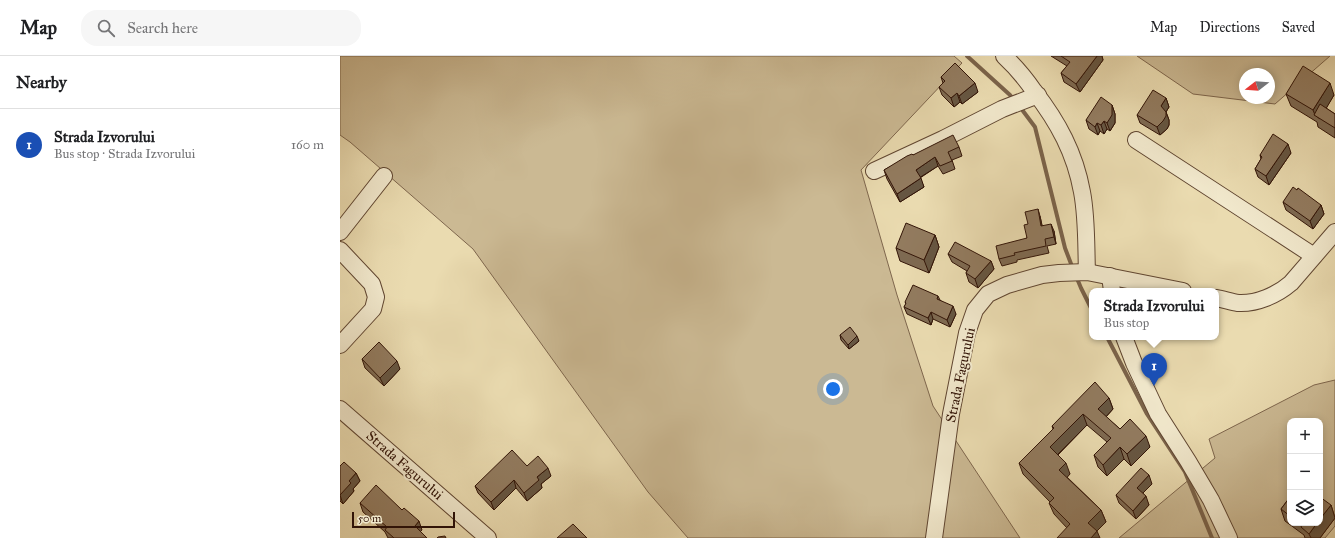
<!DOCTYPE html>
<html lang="en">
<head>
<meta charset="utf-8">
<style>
	body { margin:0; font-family:"IM FELL Great Primer",serif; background:#f6f6f6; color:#202124 }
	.controls { position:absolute; right:12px; bottom:12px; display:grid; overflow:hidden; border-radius:8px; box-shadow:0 2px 10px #0003 }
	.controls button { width:36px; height:36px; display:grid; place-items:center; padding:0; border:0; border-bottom:1px solid #e0e0e0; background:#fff; color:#202124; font:20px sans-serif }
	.compass { position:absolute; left:899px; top:12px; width:36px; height:36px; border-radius:50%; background:#fff; box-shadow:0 2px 10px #0003; rotate:253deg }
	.scale { position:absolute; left:12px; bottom:10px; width:103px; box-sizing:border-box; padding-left:4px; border:2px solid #321407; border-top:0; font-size:11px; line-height:14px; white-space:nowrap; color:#321407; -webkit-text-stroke:3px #f1e8cc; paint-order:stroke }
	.you { position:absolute; left:493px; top:333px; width:14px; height:14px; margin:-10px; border:3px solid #fff; border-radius:50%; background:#1a73e8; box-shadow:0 0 0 6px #1a73e833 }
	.badge { display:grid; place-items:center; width:26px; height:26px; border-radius:50%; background:#8f2418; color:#fff; font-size:13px; font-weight:700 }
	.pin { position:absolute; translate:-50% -33px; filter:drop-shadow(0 1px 2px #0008) }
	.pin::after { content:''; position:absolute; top:21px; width:14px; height:12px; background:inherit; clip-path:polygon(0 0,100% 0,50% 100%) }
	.popup { position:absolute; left:749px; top:232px; width:130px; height:52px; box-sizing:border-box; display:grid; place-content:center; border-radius:8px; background:#fff; filter:drop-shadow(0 1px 3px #0005); font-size:13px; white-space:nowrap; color:#757577 }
	.popup b { font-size:15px; color:#202124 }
	.popup::after { content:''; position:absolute; left:50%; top:100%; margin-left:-8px; border:8px solid transparent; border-top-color:#fff }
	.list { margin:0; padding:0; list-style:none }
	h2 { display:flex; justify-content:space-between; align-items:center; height:52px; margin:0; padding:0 16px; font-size:17px }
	h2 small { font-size:13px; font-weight:400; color:#757577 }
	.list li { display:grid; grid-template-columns:26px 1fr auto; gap:12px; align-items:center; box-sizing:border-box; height:72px; padding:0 16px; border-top:1px solid #e0e0e0 }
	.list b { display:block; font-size:15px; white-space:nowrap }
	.list p { margin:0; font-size:13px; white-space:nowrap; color:#757577 }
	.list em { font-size:13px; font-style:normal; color:#757577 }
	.icon { flex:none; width:22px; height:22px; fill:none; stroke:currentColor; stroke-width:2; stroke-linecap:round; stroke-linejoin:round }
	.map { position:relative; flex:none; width:995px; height:482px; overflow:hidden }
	header { display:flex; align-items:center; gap:24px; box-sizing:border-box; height:56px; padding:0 20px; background:#fff; border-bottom:1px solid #e0e0e0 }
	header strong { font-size:19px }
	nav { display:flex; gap:22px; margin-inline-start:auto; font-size:14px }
	.search { width:280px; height:36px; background:#f6f6f6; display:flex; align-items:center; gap:10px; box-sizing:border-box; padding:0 14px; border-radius:16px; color:#757577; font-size:15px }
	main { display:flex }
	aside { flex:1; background:#fff }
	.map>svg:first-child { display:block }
	.green { fill:#cbb993; stroke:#7e664d; fill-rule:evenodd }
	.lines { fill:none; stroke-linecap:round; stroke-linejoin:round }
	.stream { stroke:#7b634a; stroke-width:4 }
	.minor-casing { stroke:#604631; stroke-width:18 }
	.minor { stroke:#f1e8cc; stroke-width:16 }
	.wall { fill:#7e6a52; stroke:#321407 }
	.shaded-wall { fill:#665642; stroke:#321407 }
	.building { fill:#927b5f; stroke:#321407 }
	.labels { text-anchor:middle; stroke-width:4; stroke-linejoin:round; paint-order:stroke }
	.street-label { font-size:14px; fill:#321407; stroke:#f1e8cc }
</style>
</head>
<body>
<header>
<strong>Map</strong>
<div class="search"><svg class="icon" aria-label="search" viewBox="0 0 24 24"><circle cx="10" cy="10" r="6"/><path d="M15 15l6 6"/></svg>Search here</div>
<nav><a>Map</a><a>Directions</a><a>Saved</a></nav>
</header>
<main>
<aside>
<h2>Nearby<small></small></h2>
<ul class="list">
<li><span class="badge" style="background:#1a4fb4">1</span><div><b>Strada Izvorului</b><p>Bus stop · Strada Izvorului</p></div><em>160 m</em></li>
</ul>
</aside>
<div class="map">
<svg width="995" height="482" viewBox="0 0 995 482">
	<rect width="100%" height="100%" fill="#eadbb0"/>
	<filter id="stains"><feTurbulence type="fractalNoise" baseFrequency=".005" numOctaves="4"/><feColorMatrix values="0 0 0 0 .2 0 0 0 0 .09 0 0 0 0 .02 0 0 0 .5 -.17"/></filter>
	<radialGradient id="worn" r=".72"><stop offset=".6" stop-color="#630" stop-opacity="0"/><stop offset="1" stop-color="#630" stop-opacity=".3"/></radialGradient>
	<g class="green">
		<path d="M0,0H614L622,7L521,114L557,239L593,350L680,482H348L308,436L133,193L10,86L0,79Z"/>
		<path d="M797,0H990L935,48L853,38ZM905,18H929V42H905Z"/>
		<path d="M995,324V470L985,482H779L875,402L869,383L974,329ZM950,365H980V467H950Z"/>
	</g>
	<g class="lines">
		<g class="stream">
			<path d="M627,0L670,39L674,44"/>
			<path d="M680,51L695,71L725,192L733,213"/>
			<path d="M736,220L741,232L752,254"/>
			<path d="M767,281L807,358L845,416L872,482"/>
		</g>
		<g class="minor-casing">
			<g id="minor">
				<path d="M664,0C676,11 685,22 694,35C718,66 735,97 742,136C747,162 746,190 747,216"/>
				<path d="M796,84L974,200"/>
				<path d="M534,115L603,83L662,53L698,39"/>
				<path d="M0,176L44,120"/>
				<path d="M0,194L32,228L36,241L33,253L0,289"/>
				<path d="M770,220L772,235"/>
				<path d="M876,242C883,243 891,246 898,247C917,248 937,239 951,227L995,176"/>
				<path d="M784,281L794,307L818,358L848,405L871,444L889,482"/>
				<path d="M0,353L148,482"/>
				<path d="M594,482L611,358L627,277L635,254L648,238L667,229L702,219L719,217L747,216L843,235"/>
			</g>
		</g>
		<use href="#minor" class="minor"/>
	</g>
	<g class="wall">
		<path d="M711,0H762L763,4L740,36L724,26L721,17L727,10Z"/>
		<path d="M601,21L638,36L622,48L620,46L614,51L602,39L599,31L603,27Z"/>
		<path d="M946,38L994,39L986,52L995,58V82L978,71L977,66L951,50Z"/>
		<path d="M826,42L829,51L826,56L829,64V69L827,73L820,79L800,67L797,59Z"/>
		<path d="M772,49L775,58V67L770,75L767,73L764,78L760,75L758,79L749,73L746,64Z"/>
		<path d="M619,91L622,100L612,104L615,113L603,118L598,110L580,122L584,131L560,146L547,123L544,114L573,99Z"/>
		<path d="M951,97L929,129L918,121L915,113L921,103L920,99Z"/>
		<path d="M943,146L981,149L984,158L973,173L946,154Z"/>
		<path d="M700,160L702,170L714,175L716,188L707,190L709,197L677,204V206L662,210L659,203L687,182L688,168Z"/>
		<path d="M595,179L599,191L589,217L560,205L556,192Z"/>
		<path d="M608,198L651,205L654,213L638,232L629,226L626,217L627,215L612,206Z"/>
		<path d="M598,240L600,244L616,258L610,271L593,263L591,269L567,258L564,251L566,248L565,246Z"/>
		<path d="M500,279L519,285L509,293L501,284Z"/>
		<path d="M22,303L60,313L44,330L25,312Z"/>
		<path d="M769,342L773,353L766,361L780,373L810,391L791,410L784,403L767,420L758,411L754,399L767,386L747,369L718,399L730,418L727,421L761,454L766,466L757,475L727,472L714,458L709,447L710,446L683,418L679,407L713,373L712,370Z"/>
		<path d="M0,410L16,417L20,425L13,433L14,435L3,448L0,445Z"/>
		<path d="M187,410L211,420L201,428L202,432L187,445L176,432L154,454L138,437L135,430Z"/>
		<path d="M812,428L803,437L809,449L796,463L779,447L776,439Z"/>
		<path d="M950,441V467H980L991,449L995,462L980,482H965L964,479L945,465L941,453Z"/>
		<path d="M20,447L82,474L80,476L87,482H48L45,476L23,456Z"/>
	</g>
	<g class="shaded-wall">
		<path d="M757,0H762L763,4L740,36L736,28Z"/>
		<path d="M635,27L638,36L622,48L619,40Z"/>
		<path d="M990,27L994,39L980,63L975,59L973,54Z"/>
		<path d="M617,37L620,46L614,51L611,42Z"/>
		<path d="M826,42L829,51L824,59L821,50Z"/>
		<path d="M772,49L775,58V67L770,75L767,67Z"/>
		<path d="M826,56L829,64V69L827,73L820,79L817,71Z"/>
		<path d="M764,65L767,73L764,78L761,69Z"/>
		<path d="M757,67L760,75L758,79L755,71Z"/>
		<path d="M948,88L951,97L929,129L926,120Z"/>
		<path d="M595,101L598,110L579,122L576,114Z"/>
		<path d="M581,122L584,131L560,146L557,138Z"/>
		<path d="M981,149L984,158L973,173L970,165Z"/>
		<path d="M698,153L700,160L704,178L701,170Z"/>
		<path d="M711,168L714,175L716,188L714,181Z"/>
		<path d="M595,179L599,191L589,217L584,204Z"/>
		<path d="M651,205L654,213L638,232L635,223Z"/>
		<path d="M613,250L616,258L610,271L607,264Z"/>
		<path d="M591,256L593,263L591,269L588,262Z"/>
		<path d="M517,280L519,285L509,293L508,289Z"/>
		<path d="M57,305L60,313L44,330L40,322Z"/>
		<path d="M769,342L773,353L762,365L758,353Z"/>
		<path d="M743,358L747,369L714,402L710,391Z"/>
		<path d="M806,380L810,391L791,410L787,398Z"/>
		<path d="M780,391L784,403L767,420L763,409Z"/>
		<path d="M726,407L730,418L724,425L719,414Z"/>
		<path d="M208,412L211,420L201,428L202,432L187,445L184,437L197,421Z"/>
		<path d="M16,417L20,425L13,433L14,435L3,448L0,439L9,425Z"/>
		<path d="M809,419L812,428L800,440L797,432Z"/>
		<path d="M174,424L176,432L154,454L151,446Z"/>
		<path d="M806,440L809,449L796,463L793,455Z"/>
		<path d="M991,449L995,462L980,482H971L969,478L977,467H980V463Z"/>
		<path d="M761,454L766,466L753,479L748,467Z"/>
		<path d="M79,465L82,474L78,478L75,470Z"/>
		<path d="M757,475L760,482H751Z"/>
	</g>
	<g class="building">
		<path d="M721,0H757L736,28L721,17L730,6Z"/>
		<path d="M615,7L635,27L619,40L617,37L611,42L599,31L605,25L601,21Z"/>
		<path d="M963,10L990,27L973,54L946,38Z"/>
		<path d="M813,34L826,42L821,50L826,56V60L823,65L817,71L797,59Z"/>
		<path d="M761,41L772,49V59L767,67L764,65L761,69L757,67L755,71L746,64Z"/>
		<path d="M980,48L995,58V72L974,59Z"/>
		<path d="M933,78L948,88L926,120L915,113L922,101L920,99Z"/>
		<path d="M613,79L619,91L608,96L612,105L600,110L595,101L576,114L581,122L557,138L544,114L567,100L572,98L573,99Z"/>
		<path d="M953,131L957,134L958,132L981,149L970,165L943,146Z"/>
		<path d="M698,153L701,170L711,168L714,181L705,183L706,190L674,197L675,199L659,203L656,190L687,182L684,169L688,168L685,156Z"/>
		<path d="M566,167L595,179L584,204L556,192Z"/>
		<path d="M615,186L651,205L635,223L626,217L630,210L608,198Z"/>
		<path d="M573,229L598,240L597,243L613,250L607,264L591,256L588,262L564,251L566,247L565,246Z"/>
		<path d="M510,271L517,280L508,289L500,279Z"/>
		<path d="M39,286L57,305L40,322L22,303Z"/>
		<path d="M755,326L769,342L758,353L780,373L790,363L806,380L787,398L780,391L763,409L754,399L771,382L743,358L710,391L726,407L719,414L761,454L748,467L757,475L751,482H717L730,468L709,447L714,442L679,407L714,372L712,370Z"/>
		<path d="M172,394L187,410L198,400L208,412L197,421L199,424L184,437L174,424L151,446L135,430Z"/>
		<path d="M4,406L16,417L9,425L11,427L0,439V410Z"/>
		<path d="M801,412L809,419L797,432L806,440L793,455L776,439Z"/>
		<path d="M36,429L62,454L64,452L79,465L75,470L87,482H54L45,474L47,471L20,447Z"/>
		<path d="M950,441V460L941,453Z"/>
		<path d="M980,441L991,449L980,463Z"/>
		<path d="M959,467H977L969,478L961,471L962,469Z"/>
		<path d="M233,468L247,482H217Z"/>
		<path d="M105,480L106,482H97L98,481Z"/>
	</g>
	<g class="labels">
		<g class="street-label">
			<text transform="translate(620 319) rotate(-78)" y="5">Strada Fagurului</text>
			<text transform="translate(65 409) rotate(41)" y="5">Strada Fagurului</text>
		</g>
	</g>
	<rect width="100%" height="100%" filter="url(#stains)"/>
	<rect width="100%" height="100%" fill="url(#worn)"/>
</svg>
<div class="controls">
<button>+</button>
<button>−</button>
<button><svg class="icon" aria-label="layers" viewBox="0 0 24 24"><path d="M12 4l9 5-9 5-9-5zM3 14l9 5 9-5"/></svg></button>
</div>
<svg class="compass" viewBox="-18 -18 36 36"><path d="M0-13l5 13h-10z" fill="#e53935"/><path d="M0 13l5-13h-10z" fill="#757577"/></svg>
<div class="scale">50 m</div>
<div class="you"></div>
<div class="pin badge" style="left:814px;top:330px;background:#1a4fb4">1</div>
<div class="popup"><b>Strada Izvorului</b>Bus stop</div>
</div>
</main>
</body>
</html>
